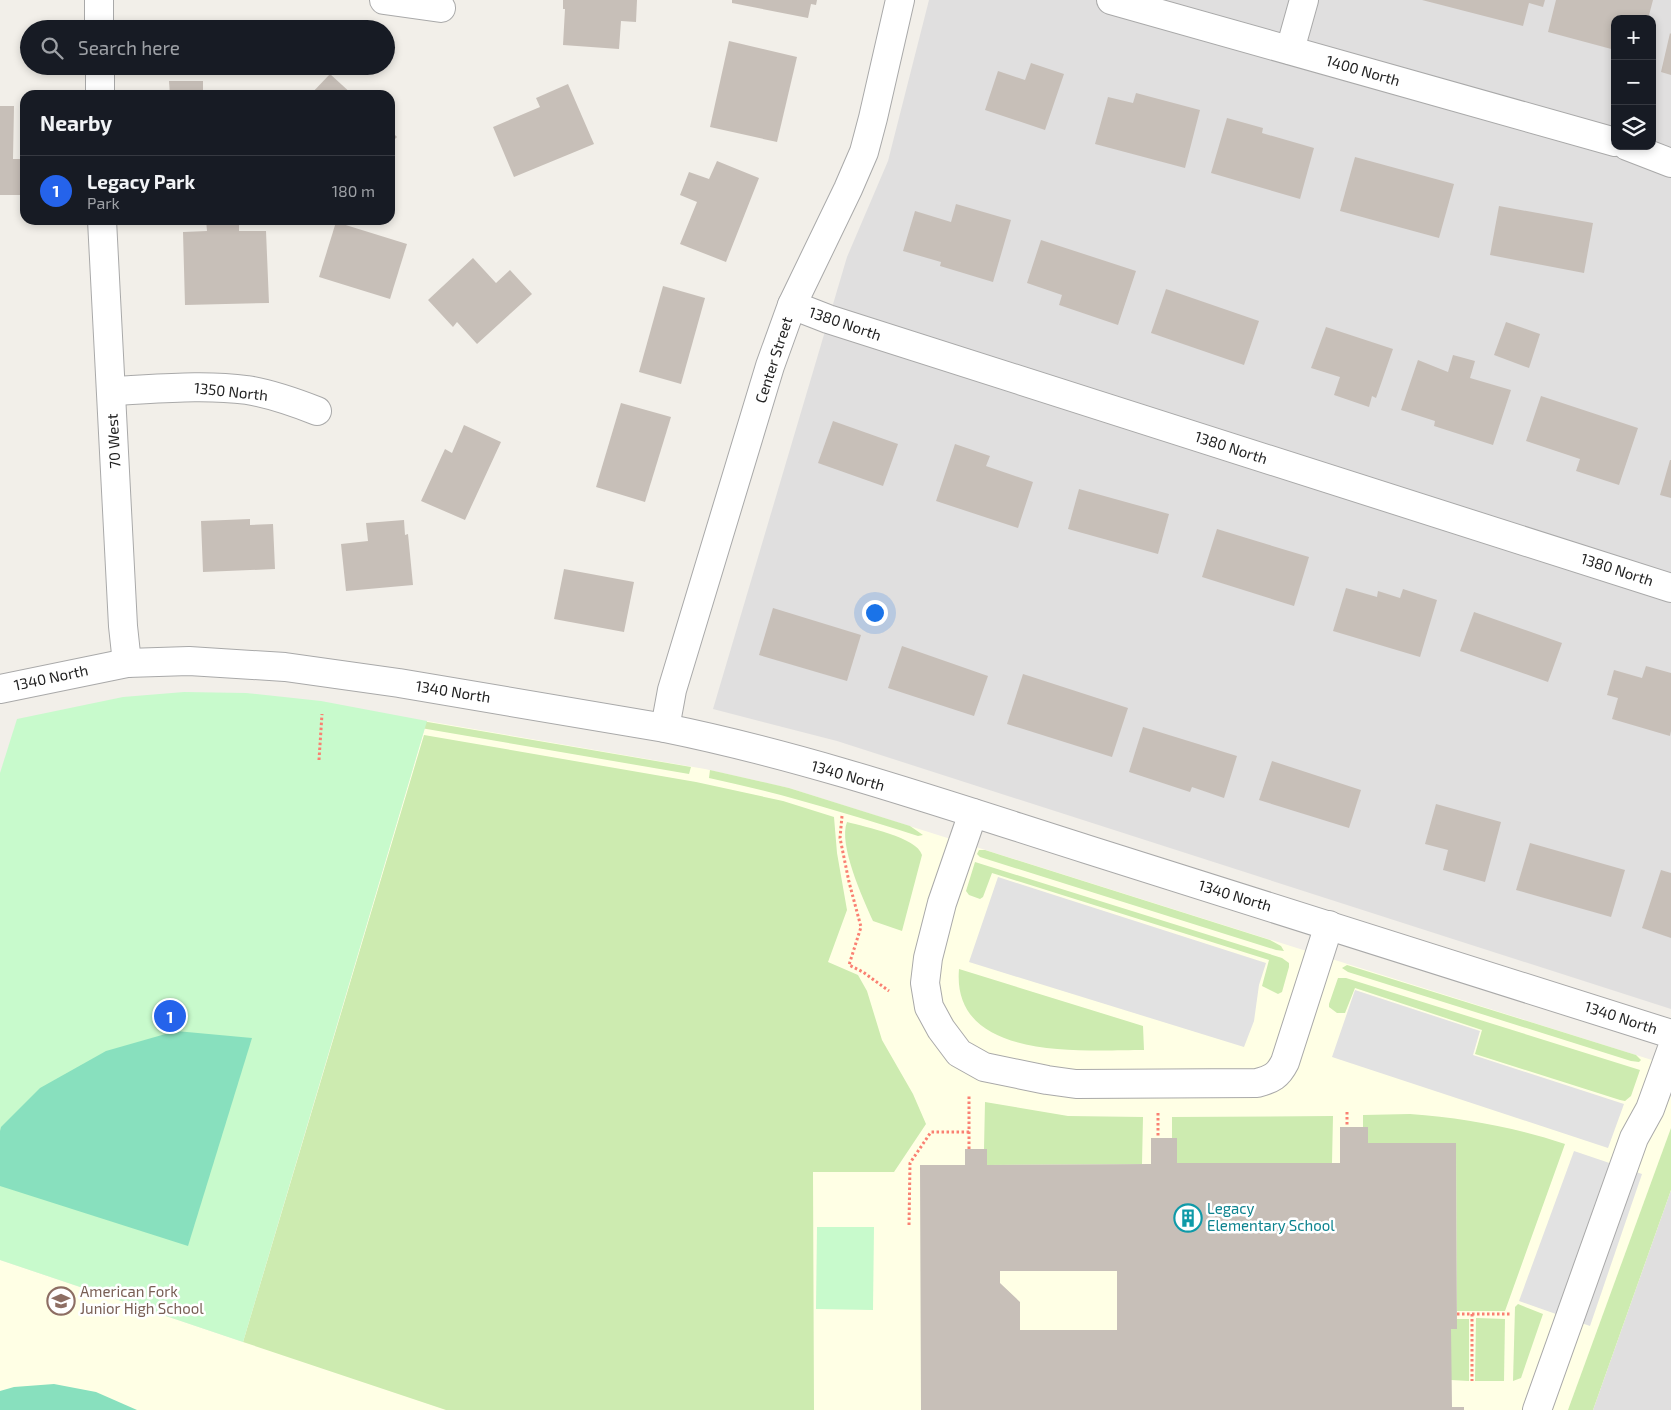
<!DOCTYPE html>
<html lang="en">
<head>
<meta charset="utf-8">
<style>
	body { margin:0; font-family:"Exo 2",sans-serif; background:#242831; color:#f1f3f6 }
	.controls { position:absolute; right:15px; top:15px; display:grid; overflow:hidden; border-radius:10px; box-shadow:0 2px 8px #0003 }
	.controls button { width:45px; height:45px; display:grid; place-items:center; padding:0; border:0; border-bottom:1px solid #363941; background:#171b24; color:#f1f3f6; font:25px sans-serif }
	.you { position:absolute; left:874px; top:612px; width:18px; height:18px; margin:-12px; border:4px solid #fff; border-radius:50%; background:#1a73e8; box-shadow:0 0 0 8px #1a73e833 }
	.badge { display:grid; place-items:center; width:32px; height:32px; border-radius:50%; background:#2563eb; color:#fff; font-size:16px; font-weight:700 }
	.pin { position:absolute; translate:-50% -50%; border:2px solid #fff; box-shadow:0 1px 5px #0006 }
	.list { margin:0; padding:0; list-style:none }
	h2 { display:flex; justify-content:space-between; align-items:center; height:65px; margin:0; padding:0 20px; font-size:21px }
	h2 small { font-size:16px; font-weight:400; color:#9ea1a6 }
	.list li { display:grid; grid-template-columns:32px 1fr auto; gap:15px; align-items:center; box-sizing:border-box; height:70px; padding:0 20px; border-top:1px solid #363941 }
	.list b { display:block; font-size:19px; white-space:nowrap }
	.list p { margin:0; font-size:16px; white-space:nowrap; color:#9ea1a6 }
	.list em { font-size:16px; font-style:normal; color:#9ea1a6 }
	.icon { flex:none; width:28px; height:28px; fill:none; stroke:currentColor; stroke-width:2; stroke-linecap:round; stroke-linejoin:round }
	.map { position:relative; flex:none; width:1671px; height:1410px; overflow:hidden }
	.search { position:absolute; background:#171b24; box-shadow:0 2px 8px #0003; left:20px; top:20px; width:375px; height:55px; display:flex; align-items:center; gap:12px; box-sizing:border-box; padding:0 18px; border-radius:28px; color:#9ea1a6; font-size:19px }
	.panel { position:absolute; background:#171b24; box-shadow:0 2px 8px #0003; left:20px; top:90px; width:375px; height:135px; border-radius:15px }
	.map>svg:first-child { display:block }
	.residential { fill:#e0dfdf; fill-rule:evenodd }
	.education { fill:#ffffe5 }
	.grass { fill:#cdebb0 }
	.park { fill:#c8facc }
	.pitch { fill:#88e0be }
	.parking { fill:#e2e2e2 }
	.building { fill:#c7bfb8; fill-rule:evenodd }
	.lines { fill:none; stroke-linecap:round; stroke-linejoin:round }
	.minor-casing { stroke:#a9a9a9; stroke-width:30 }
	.path { stroke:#fa8072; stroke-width:3; stroke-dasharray:2.5 2.5; stroke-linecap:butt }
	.minor { stroke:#fff; stroke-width:28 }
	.labels { text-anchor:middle; stroke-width:5; stroke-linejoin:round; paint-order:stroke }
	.street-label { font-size:15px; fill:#222; stroke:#fff }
	.culture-label { font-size:15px; fill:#0d838f; stroke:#fff; text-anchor:start }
	.education-label { font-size:15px; fill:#785e54; stroke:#fff; text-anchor:start }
</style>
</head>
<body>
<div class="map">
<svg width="1671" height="1410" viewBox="0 0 1671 1410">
	<rect width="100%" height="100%" fill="#f2efe9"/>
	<g class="residential">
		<path d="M929,0H1671V1009L837,741L713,709L847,257L888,161ZM1615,19H1652V146H1615Z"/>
		<path d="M1671,1190V1410H1593Z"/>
	</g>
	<path class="education" d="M427,721L705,769L789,788L1671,1066V1190L1593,1410H0V1260L243,1342Z"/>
	<g class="grass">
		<path d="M334,706L691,767L689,774L374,720Z"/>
		<path d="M424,735L696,782L783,801L834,817L837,853L847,910L828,962L858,975L867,991L882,1040L913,1094L926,1124L894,1172H813L814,1410H446L243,1342Z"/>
		<path d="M710,770L789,788L910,826L923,835L918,836C849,814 780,793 709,778Z"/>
		<path d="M847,822C865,827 917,837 922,855L902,931L873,921C863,899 838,844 847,822Z"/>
		<path d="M979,850H985L1270,940L1281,946L1284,951L1276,950L980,857L977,854Z"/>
		<path d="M975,862L1282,958L1289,963V967L1282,992L1278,994L1262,986L1269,960L992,873L983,897L980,899L969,895L966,891Z"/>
		<path d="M1347,965L1636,1055L1641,1060L1639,1062L1631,1061L1348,972L1342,968Z"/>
		<path d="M959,969L1143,1026L1144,1050C1084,1050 951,1062 959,969Z"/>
		<path d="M1338,978H1346L1640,1070L1631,1096L1625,1101L1620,1100L1475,1054L1482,1030L1355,988L1345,1013H1337L1329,1007V1004Z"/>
		<path d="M985,1102L1068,1116L1143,1117L1142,1164L987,1165V1150L984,1149Z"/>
		<path d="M1410,1114C1464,1118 1514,1127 1565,1144L1505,1311H1457L1456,1143H1368V1128L1363,1127V1115Z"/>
		<path d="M1333,1116L1332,1163H1177V1138H1172V1117Z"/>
		<path d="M1671,1128V1190L1593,1410H1568Z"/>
		<path d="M1518,1304L1543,1314L1521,1378L1513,1381L1515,1307Z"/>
		<path d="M1476,1318L1505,1319L1504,1381H1475Z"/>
		<path d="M1457,1319H1469V1381L1451,1380V1329Z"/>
	</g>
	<g class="park">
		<path d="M184,692L246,693L321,701L427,721L243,1342L0,1260V773L17,719L123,697Z"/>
		<path d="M817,1227H874L873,1310L816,1309Z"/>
	</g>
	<g class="pitch">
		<path d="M176,1031L252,1038L188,1246L0,1186V1131L1,1127L40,1088L106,1051Z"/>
		<path d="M54,1384L96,1392L137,1410H0V1391L14,1387Z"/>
	</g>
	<g class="parking">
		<path d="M998,877L1266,963L1259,985L1254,1021L1244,1047L969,962Z"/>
		<path d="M1355,990L1480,1031L1473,1055L1624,1104L1608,1148L1332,1057Z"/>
		<path d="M1574,1151L1642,1174L1590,1326L1519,1301Z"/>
	</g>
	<g class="building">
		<path d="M563,0H637L636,22L621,21L619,49L563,45L565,9H563Z"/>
		<path d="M732,0H817L816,5L811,4L808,18L732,3Z"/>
		<path d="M1422,0H1545L1543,7L1529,3L1523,26Z"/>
		<path d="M1556,0H1653L1648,19H1615V50L1548,32Z"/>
		<path d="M1670,33L1671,34V75L1661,72Z"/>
		<path d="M729,41L797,57L777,142L710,127Z"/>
		<path d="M1031,63L1064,74L1045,130L985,110L998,71L1025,80Z"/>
		<path d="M330,74L353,95H310Z"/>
		<path d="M169,81H203V95H170Z"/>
		<path d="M568,84L594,144L514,177L493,127L540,107L536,98Z"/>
		<path d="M1136,93L1200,110L1185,168L1095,144L1108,97L1133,103Z"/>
		<path d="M0,106H14L13,159H24V195H0Z"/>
		<path d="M1227,118L1263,128L1262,133L1314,148L1300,199L1211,173Z"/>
		<path d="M390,130L397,137L390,144Z"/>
		<path d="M1355,157L1454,184L1439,238L1340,211Z"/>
		<path d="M717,161L759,178L726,262L680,244L697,202L680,195L689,172L709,179Z"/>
		<path d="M956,204L1011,220L993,282L940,266L941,262L903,251L915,211L951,222Z"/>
		<path d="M1499,206L1593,223L1584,273L1490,255Z"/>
		<path d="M206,220H239V231H266L269,303L185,305L183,232L207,231Z"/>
		<path d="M336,222L407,244L390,299L319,277Z"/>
		<path d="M1041,240L1136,271L1118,325L1059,305L1062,295L1027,283Z"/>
		<path d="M473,258L496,283L510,270L532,294L477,344L457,322L453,327L428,300Z"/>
		<path d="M663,286L705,298L681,384L639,372Z"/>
		<path d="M1166,289L1259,321L1244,365L1151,333Z"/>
		<path d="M1506,322L1540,334L1529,368L1494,355Z"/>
		<path d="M1326,327L1393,349L1376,398L1372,396L1369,407L1334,395L1340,377L1311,368Z"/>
		<path d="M1453,355L1475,361L1470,378L1511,390L1493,445L1434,426L1435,421L1401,410L1418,360L1448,372Z"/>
		<path d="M1541,396L1638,428L1619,485L1576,471L1580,459L1526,441Z"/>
		<path d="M621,403L671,417L645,502L596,487Z"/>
		<path d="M833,421L898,444L883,486L818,463Z"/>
		<path d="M464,425L501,442L465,520L421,501L445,449L452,453Z"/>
		<path d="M955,444L990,456L986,466L1033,482L1018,528L936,501Z"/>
		<path d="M1670,460H1671V498L1660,495Z"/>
		<path d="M1079,489L1169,514L1158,554L1068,529Z"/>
		<path d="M250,519V525L273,524L275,569L203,572L201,521Z"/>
		<path d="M404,520L405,535L408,534L413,585L346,591L341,544L368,541L366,523Z"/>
		<path d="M1217,529L1309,557L1294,606L1202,577Z"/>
		<path d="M564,569L634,582L624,632L554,619Z"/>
		<path d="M1346,588L1377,597L1378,591L1400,598L1403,589L1437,600L1420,657L1333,631Z"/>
		<path d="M773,608L861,635L847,681L759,655Z"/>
		<path d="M1474,612L1562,643L1548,682L1460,651Z"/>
		<path d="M902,646L988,676L974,716L888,688Z"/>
		<path d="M1646,666L1671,673V731L1670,736L1612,719L1618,698L1607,695L1614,670L1642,678Z"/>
		<path d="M1023,674L1128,708L1112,757L1007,724Z"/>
		<path d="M1143,727L1237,756L1224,798L1192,787L1190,792L1129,772Z"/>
		<path d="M1272,761L1361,790L1349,828L1259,800Z"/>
		<path d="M1436,804L1501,822L1485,882L1443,870L1448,850L1425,844Z"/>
		<path d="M1530,843L1625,870L1611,917L1516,890Z"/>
		<path d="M1661,870L1671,873V938L1642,928Z"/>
		<path d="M1340,1127H1368V1143H1456L1457,1329H1451L1452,1407H1464V1410H921L920,1165H965V1149H987V1165L1151,1164V1138H1177V1163H1340ZM1000,1271H1117V1330H1020V1302L1000,1283Z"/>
	</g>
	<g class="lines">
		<g class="minor-casing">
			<g id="minor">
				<path d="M99,0V29"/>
				<path d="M384,0L441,8"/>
				<path d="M1111,0L1615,142"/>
				<path d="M1290,50L1304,0"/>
				<path d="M100,66V95"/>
				<path d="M1627,146L1671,163"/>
				<path d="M102,220L123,626L127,663"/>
				<path d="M792,305L828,319L1671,588"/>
				<path d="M112,391C157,389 203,384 247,390C272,394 294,402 317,411"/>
				<path d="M0,689L127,663L189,661L285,667L399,683L665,728C808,757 947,805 1086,849C1281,910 1476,972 1671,1034"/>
				<path d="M665,728L672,690L770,366L792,305L848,189L864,152L873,118L900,0"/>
				<path d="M973,813L942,903L928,958L925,983L929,1007L941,1029L959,1053L984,1067L1047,1080L1076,1084L1257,1083C1272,1079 1278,1076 1285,1062L1329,925"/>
				<path d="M1537,1410L1634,1138L1650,1109L1671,1051"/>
			</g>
		</g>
		<g class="path">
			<path d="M319,760L322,714"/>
			<path d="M842,816L840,838L849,882L861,927L849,965L863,972L889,991"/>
			<path d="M1347,1112V1127"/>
			<path d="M1158,1113V1138"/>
			<path d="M969,1149V1095"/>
			<path d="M909,1225L910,1163L931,1132H969"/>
			<path d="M1457,1314H1510"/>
			<path d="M1472,1314V1381"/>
		</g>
		<use href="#minor" class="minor"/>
	</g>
	<defs>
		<g id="building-ring" transform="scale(1.4375)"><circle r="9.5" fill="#fff" stroke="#0f9aa8" stroke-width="1.5"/><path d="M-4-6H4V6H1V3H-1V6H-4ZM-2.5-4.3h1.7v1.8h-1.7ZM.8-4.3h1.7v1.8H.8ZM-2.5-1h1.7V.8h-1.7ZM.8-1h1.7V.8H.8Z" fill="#0f9aa8"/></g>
		<g id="school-ring" transform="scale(1.4375)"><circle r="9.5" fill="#fff" stroke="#8d6e63" stroke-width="1.5"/><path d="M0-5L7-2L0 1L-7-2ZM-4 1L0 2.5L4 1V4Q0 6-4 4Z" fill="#8d6e63"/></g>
	</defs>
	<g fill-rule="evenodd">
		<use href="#building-ring" x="1188" y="1218"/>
		<use href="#school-ring" x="61" y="1301"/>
	</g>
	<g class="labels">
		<g class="street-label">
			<text transform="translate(1363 71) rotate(16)" y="5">1400 North</text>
			<text transform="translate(845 324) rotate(19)" y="5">1380 North</text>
			<text transform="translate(774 360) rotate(-72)" y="5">Center Street</text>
			<text transform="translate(231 392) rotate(6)" y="5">1350 North</text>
			<text transform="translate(114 441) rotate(-93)" y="5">70 West</text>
			<text transform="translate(1231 448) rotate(18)" y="5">1380 North</text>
			<text transform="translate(1617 570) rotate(18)" y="5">1380 North</text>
			<text transform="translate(51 678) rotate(-12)" y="5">1340 North</text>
			<text transform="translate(453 692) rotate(9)" y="5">1340 North</text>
			<text transform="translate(848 776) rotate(16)" y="5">1340 North</text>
			<text transform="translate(1235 896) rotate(17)" y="5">1340 North</text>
			<text transform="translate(1621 1018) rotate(18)" y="5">1340 North</text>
		</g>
		<g class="culture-label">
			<text x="1207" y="1214">Legacy<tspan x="1207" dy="17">Elementary School</tspan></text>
		</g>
		<g class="education-label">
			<text x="80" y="1297">American Fork<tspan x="80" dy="17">Junior High School</tspan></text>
		</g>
	</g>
</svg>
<div class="controls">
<button>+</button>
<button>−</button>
<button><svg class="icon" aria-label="layers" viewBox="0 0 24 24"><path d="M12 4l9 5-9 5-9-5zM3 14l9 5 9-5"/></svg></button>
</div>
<div class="you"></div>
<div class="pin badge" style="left:170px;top:1016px">1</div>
<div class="search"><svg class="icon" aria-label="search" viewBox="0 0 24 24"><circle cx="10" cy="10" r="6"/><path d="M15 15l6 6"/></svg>Search here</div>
<section class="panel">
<h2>Nearby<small></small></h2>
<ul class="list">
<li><span class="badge">1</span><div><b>Legacy Park</b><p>Park</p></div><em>180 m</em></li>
</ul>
</section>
</div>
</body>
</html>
